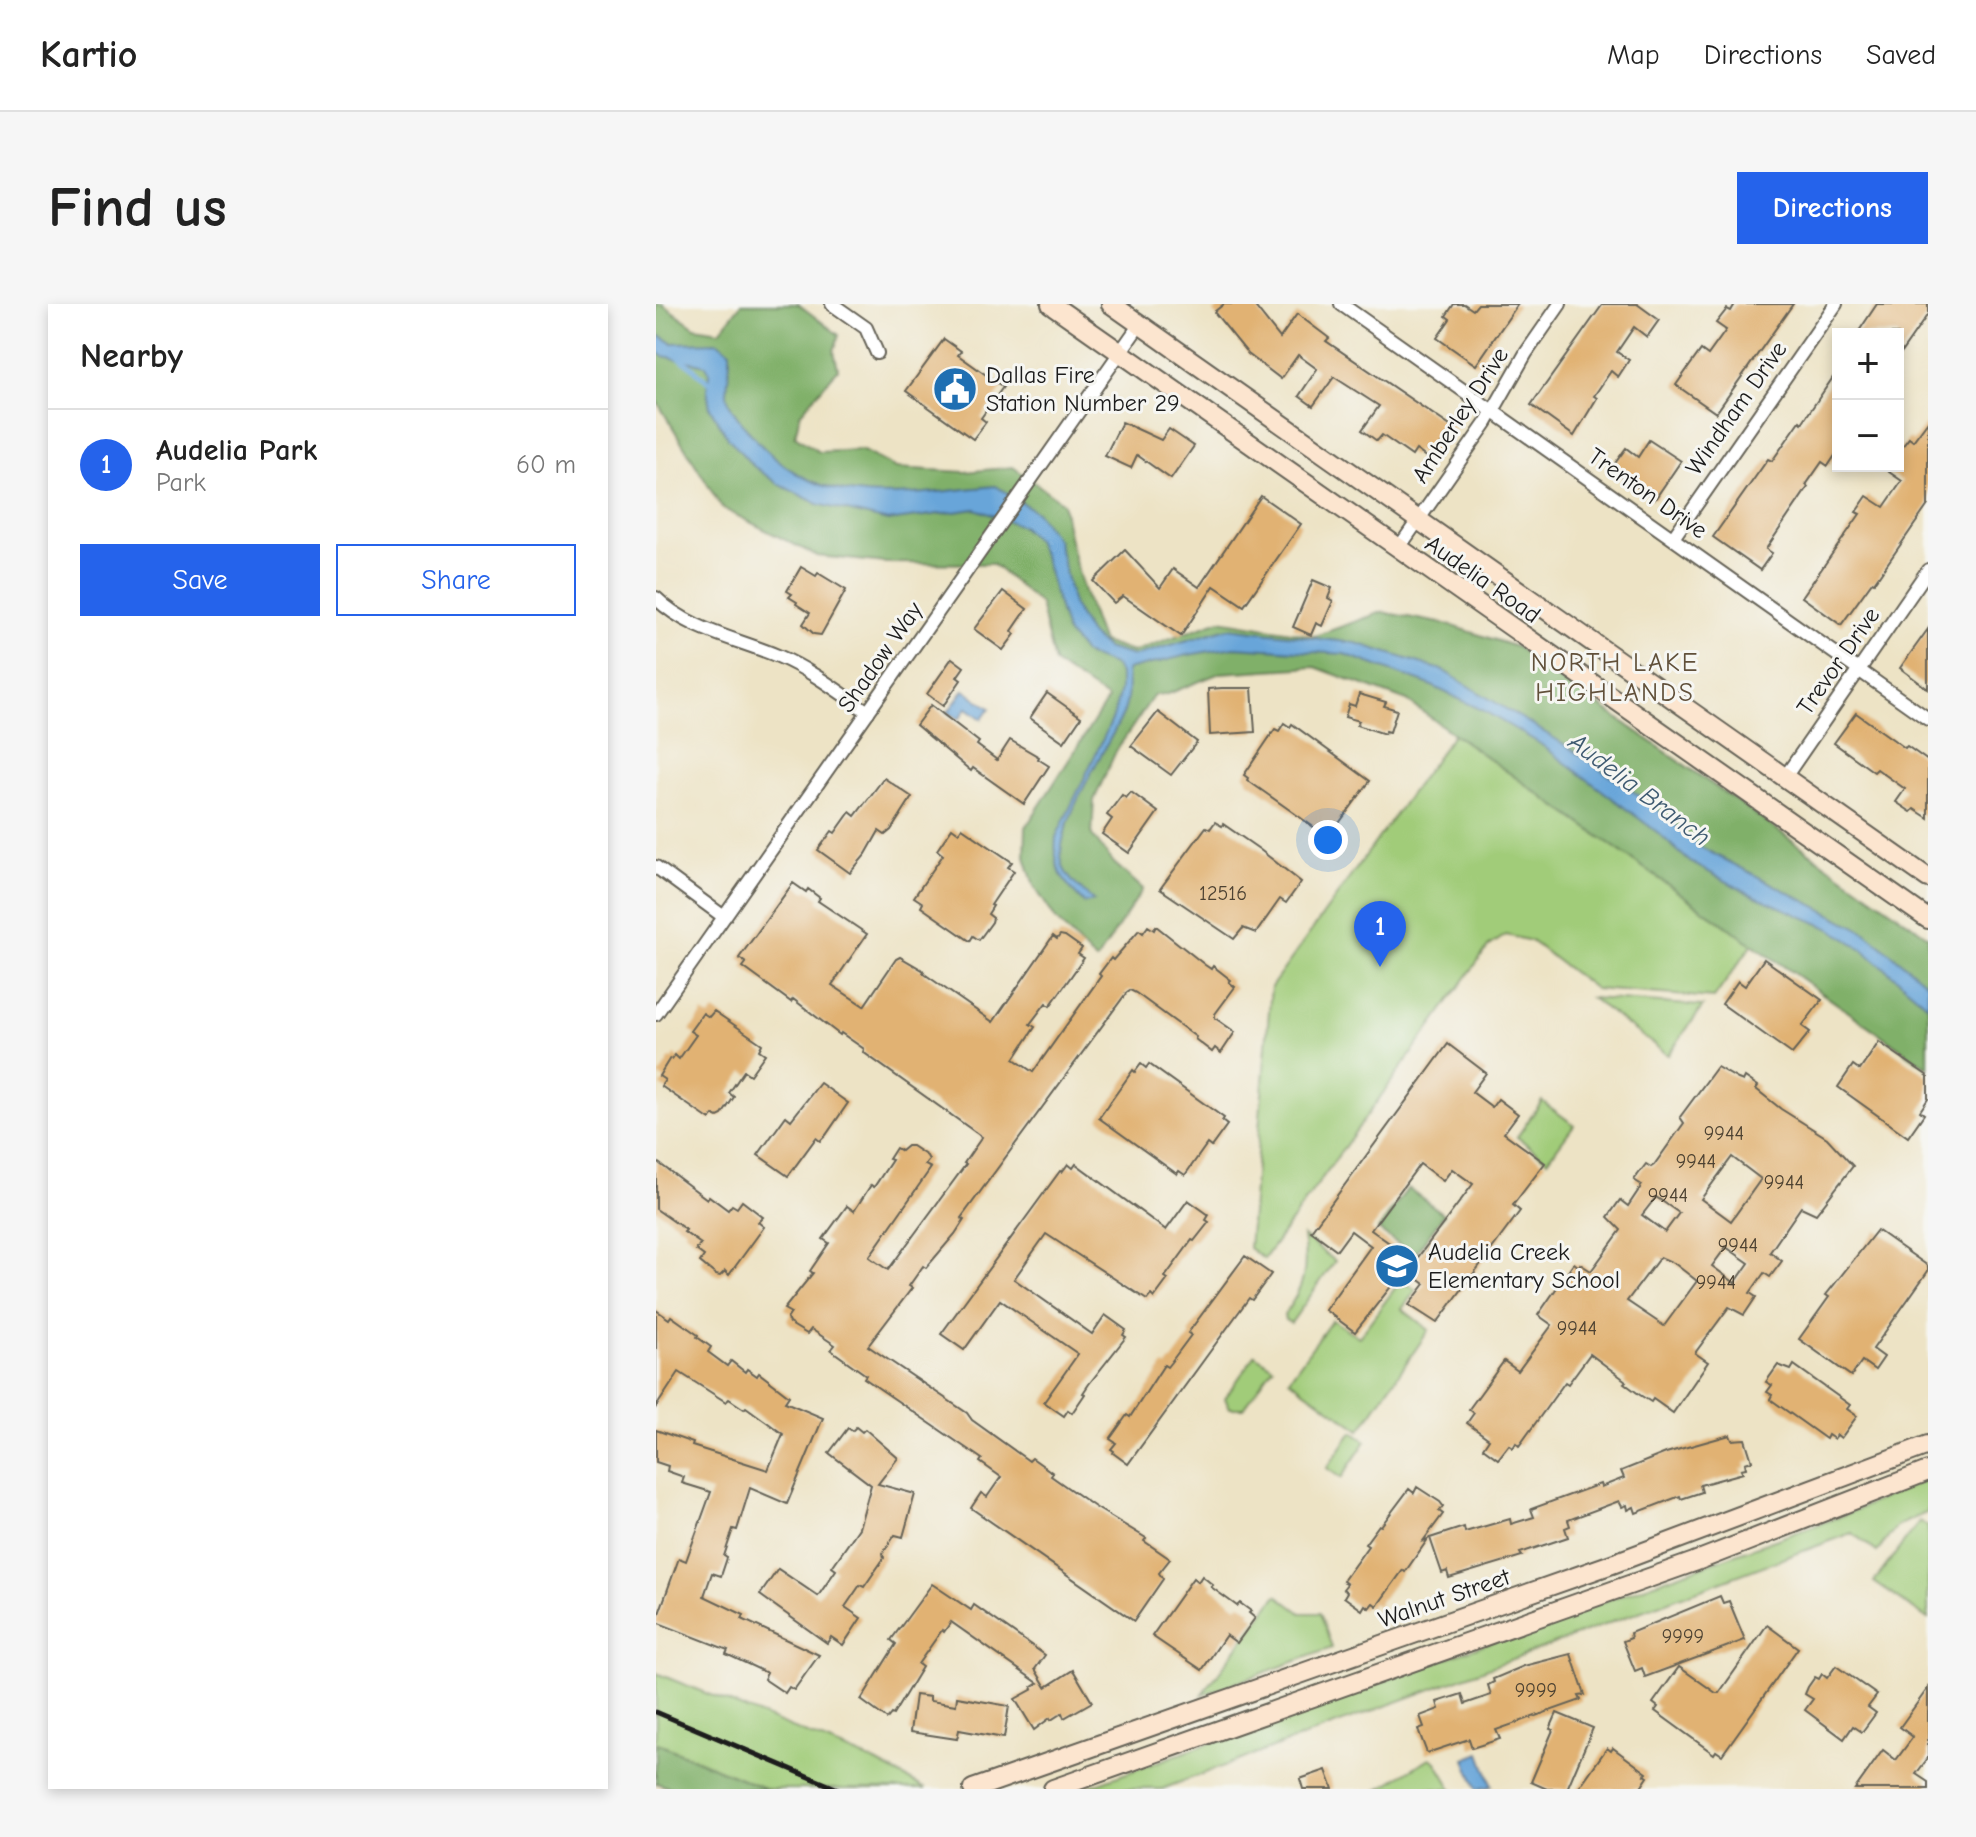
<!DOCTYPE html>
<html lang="en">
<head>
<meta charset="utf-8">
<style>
	body { margin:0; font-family:"Comic Neue",sans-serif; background:#f6f6f6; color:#222 }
	.controls { position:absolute; right:24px; top:24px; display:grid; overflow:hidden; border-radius:0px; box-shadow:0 4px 12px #0003 }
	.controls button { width:72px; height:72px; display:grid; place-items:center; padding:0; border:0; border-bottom:2px solid #e0e0e0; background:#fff; color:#222; font:40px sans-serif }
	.you { position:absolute; left:672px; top:536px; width:28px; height:28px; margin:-20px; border:6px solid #fff; border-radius:50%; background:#1a73e8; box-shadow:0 0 0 12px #1a73e833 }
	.badge { display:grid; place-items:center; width:52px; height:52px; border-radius:50%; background:#2563eb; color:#fff; font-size:26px; font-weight:700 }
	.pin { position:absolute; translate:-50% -66px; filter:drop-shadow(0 2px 4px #0008) }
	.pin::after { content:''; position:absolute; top:42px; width:28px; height:24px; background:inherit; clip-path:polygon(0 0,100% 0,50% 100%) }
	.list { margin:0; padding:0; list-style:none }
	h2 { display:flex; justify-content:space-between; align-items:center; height:104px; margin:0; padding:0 32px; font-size:34px }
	h2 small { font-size:26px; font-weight:400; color:#767676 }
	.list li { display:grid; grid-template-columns:52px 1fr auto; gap:24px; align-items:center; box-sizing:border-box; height:112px; padding:0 32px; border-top:2px solid #e0e0e0 }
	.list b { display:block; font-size:30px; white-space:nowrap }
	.list p { margin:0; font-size:26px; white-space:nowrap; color:#767676 }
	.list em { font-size:26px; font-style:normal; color:#767676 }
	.actions { display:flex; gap:16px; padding:24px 32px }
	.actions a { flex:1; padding:18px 0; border:2px solid #2563eb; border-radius:0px; text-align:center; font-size:28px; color:#2563eb }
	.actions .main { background:#2563eb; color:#fff }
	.map { position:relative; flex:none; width:1272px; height:1485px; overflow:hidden; border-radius:0px }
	header { display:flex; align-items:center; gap:48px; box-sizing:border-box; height:112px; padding:0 40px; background:#fff; border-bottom:2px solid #e0e0e0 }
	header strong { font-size:38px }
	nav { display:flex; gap:44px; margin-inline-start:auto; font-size:28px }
	.intro { display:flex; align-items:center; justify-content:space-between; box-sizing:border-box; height:192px; padding:0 48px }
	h1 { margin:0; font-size:56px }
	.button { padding:20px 36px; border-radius:0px; background:#2563eb; color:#fff; font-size:28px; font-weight:700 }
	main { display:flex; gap:48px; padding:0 48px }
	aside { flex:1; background:#fff; border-radius:0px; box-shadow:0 4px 12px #0003 }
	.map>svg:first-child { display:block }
	.green { fill:#a1cc79; stroke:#5e744a; stroke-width:2 }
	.forest { fill:#80b069; stroke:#4e6642; stroke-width:2 }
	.water { fill:#67a5d9; stroke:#42607a; stroke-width:2 }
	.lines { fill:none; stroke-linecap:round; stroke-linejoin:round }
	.stream { stroke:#67a5d9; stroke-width:5 }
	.building { fill:#e1b273; fill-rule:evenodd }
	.minor-casing { stroke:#656257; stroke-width:16 }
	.secondary-casing { stroke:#656257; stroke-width:22 }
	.minor { stroke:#fff; stroke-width:12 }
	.secondary { stroke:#fce5cf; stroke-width:18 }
	.rail { stroke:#1c1c1c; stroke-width:5 }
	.labels { text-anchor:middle; stroke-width:6; stroke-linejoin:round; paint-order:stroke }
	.number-label { font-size:20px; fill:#4d4232 }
	.poi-label { font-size:24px; fill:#1c1c1c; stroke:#f6f6f2; text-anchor:start }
	.street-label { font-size:24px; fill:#1c1c1c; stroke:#f6f6f2 }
	.neighbourhood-label { font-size:26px; letter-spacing:2px; fill:#61503a; stroke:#f6f6f2 }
	.water-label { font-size:26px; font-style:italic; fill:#3e5a71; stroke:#f6f6f2 }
</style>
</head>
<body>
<header>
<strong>Kartio</strong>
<nav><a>Map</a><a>Directions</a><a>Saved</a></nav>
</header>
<div class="intro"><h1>Find us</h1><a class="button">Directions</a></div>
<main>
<aside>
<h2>Nearby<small></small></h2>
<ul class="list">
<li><span class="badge">1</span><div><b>Audelia Park</b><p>Park</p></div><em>60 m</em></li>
</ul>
<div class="actions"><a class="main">Save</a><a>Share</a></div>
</aside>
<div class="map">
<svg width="1272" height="1485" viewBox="0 0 1272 1485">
	<rect width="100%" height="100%" fill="#f6f6f2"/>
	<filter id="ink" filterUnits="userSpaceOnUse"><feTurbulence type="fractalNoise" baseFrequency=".0125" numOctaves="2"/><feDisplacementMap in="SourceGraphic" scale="16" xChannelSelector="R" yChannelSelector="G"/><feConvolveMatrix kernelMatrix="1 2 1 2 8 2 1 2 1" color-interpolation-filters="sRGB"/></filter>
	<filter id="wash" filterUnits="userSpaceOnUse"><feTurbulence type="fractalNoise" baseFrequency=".006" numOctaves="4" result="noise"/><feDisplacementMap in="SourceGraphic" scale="32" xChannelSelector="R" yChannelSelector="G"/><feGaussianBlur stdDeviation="1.8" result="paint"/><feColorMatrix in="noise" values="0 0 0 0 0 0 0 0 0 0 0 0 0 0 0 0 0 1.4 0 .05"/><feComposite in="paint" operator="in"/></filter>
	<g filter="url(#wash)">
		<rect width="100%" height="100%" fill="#ede3c5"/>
		<g class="green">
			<path d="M860,343L1159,552L1058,694L939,685L875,637L850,631L832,643L608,955L593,944L615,683Z"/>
			<path d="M935,694L1047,702L1012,751Z"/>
			<path d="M886,797L918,821L892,856L861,833Z"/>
			<path d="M647,932L679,957L635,1019L629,1016L628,1011C648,983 652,967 647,932Z"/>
			<path d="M745,976L760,986L746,1005L773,1026L704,1126L633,1075L676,1016L703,1033Z"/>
			<path d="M599,1051L617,1063L588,1104H574L569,1094Z"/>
			<path d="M696,1128L710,1137L685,1174L671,1164Z"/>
			<path d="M1272,1175V1208L1241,1222L1221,1248L1196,1229L506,1485H426L1188,1211Z"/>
			<path d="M1264,1217L1272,1223V1315L1218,1278Z"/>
			<path d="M621,1291L645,1309H664L676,1344L546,1391Z"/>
			<path d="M0,1369L220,1458L270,1485H110L0,1439Z"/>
			<path d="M774,1454L780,1458L796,1485H723Z"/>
		</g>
		<g class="forest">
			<path d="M0,0H6L39,23L64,27L85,0H142L183,31L178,47L182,65L144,110L139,132L163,148L205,146L240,164L309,168L357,163L407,199C414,248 428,292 446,338L477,348L564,316L659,332L726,308L794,321L860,343L1272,632V764L751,397L659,363L564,369L512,390L498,391L460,447L438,496L436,531L458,559L487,585L440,657L401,617L378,582L369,553L370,523L452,395L398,359L384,300L337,260L230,259L161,252L66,204L0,96Z"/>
			<path d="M752,884L788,910L758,951L722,926Z"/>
			<path d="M0,1439L110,1485H18L0,1479Z"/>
		</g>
		<g class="water">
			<path d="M0,30L17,39L62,38L74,47C75,62 71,75 71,90C71,102 88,122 96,131C163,212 248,190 340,182L380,208L402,237L417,301L433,329L450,344L478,352L572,324L700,339L786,366L911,442L994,499L1046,544L1208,627L1272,680V701L1205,644L1175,625L1092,589L1034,558L1001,528L883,439L828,407L774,381L688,350L578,343L532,351L471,366C472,381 473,396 467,410C451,445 398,522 406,559C409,574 428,588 438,597L428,599C406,577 397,565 400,533L457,414L464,386V370L458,361L429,350L410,328L388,253L380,236L365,222L320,205L232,217L162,200L122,180L96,161L72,134L54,104L51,85L53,69L50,61L7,52L0,47Z"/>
			<path d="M308,386L334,404L326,415L311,404L303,415L292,408Z"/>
			<path d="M824,1449L836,1482L821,1485L809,1455Z"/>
		</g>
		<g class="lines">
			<path class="stream" d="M19,51L35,62L57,83"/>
		</g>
		<g id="blocks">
			<g class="building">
				<path d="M568,0H597L624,34L641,10L673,34L670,37L797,124L774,156L760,146L756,152L726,131L721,137L706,126L723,102L678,73L657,102L643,92L661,65L642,51L625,75L592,50L558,8Z"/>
				<path d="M798,0H808L817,6L822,0H862L820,61L781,34L794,15L790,12Z"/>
				<path d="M947,0H981L1003,16L991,33L978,23L961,48L973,56L962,73L955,67L938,92L941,94L918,132L875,101Z"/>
				<path d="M1079,0H1137L1060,109L1020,81L1045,46L1052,51L1070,26L1060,19L1071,5L1075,7Z"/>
				<path d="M1221,0H1272V10L1242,53V30H1201Z"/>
				<path d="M288,35L305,47L302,51L347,83L325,114L330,118L317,135L250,87Z"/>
				<path d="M1182,66V147L1172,162L1166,158L1150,181L1152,183L1110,245L1116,249L1104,266L1057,233L1112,155L1116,157L1144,117L1146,119Z"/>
				<path d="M1272,117V201L1218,279L1216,278L1185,321L1146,293L1204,210L1200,208L1211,192L1228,203L1246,177L1233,168L1237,162H1242V148L1253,134L1257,137Z"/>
				<path d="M466,118L505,136L513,125L538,142L515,175L481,151L475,164L449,152Z"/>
				<path d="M993,136L1025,157L999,195L955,165L970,144L982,153Z"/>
				<path d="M605,192L645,220L588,302L558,282L525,332L467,292L458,299L437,277L469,246L504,284L517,265L543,283Z"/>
				<path d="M145,263L160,272L162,269L190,286L165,331L158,330L147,320L154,309L140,300L141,298L133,293L136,290L131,287Z"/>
				<path d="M657,276L676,284L672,294L677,297L666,322L660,319L655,331L637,323Z"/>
				<path d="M347,287L371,305L356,327L359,330L347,346L318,325Z"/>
				<path d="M1272,325V385L1244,364Z"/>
				<path d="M296,354L308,363L301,373L305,376L287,402L271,390Z"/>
				<path d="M566,384H596L599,428L554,431L552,385Z"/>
				<path d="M391,389L425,413L408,438L374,414Z"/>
				<path d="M703,390L730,398L728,402L741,406L734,428L730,427L729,430L701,421L703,417L689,413L693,400L699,402Z"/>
				<path d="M275,401L323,438L321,441L341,456L354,436L383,453L382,455L393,462L368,500L317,464L315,467L260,421Z"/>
				<path d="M502,408L541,438L515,471L475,442Z"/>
				<path d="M1200,409L1249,444L1251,442L1272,457V514L1258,505L1255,508L1240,498L1249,485L1221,465L1218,468L1178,439Z"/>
				<path d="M628,419L634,423L636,420L714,477L675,530L668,526L666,529L638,509L591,476L592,474L588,471L619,425L623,427Z"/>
				<path d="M228,474L256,493L235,526L229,531L223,527L210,550L194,569L162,546L176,527L179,529L194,508L199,512Z"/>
				<path d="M475,488L502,508L473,549L446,530L456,515L451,511L466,491L470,494Z"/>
				<path d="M559,518L566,522L567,520L603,545L645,578L630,599L624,595L600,629L587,624L578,635L504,585L550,523L554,525Z"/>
				<path d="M296,524L303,529L306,524L356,558L352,563L358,567L335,601L337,602L332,610L337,614L336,618L323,636L317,632L314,637L265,603L267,599L258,593L287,551L281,546Z"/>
				<path d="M137,579L150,588L152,585L164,594L162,597L211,630L176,681L208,702L240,655L244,653L268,667L267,669L337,718L397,632L401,635L404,631L409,632L426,644L422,650L428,654L394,702L390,699L374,720L379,723L358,755L377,768L445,672L443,670L455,654L457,656L483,626L487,629L492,622L498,626L500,622L549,661L555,665L557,662L575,676L573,678L579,683L559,710V714L579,728L565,749L559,744L556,748L539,735L540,733L480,689L474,686L471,688L305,914L308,916L299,930L270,964L267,962L253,982L256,984L212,1042L311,1109L316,1116L373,1157L376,1154L397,1169L395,1172L439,1203L490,1234L488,1237L514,1255L503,1269L507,1275L478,1317L315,1204L325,1189L331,1193L345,1173L324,1158L326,1155L208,1074L210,1071L175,1046L179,1041L155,1025L151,1030L133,1019L131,1015L135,1009L128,1005L157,969L154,967L173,939L167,935L191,902L198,907L215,881L218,883L236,856L233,855L240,844L245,847L251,842H256L271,852L273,856L269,861L275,864L213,953L232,966L310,860L308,859L326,833L207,748L208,745L185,729L184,731L137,695L135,698L87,663L90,659L83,654Z"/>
				<path d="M1108,655L1166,696L1146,722L1154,728L1136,750L1066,700L1082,677L1089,682Z"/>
				<path d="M58,707L106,740L103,746L109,750L94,771L88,767L73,789L78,793L66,811L62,813L58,811L54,816L5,782L9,776L3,772L14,754L16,755L19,751L23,755L40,731L34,727L47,709L53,713Z"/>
				<path d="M1223,738L1272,772V795L1264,807L1268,810L1252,833L1182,783L1197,761L1204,766Z"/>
				<path d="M792,740L830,769L816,788L836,803L842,795L862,810L848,829L889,859L857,901L864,907L781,1019L753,1001L769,980L749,965L699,1028L669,1006L715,942L695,927L681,946L655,927ZM764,860L787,877L796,865L817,880L759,957L715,926Z"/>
				<path d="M485,760L490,764L493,760L568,814L566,817L571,821L555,843L551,840L529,871L523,867L521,870L443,814L477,766L479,768Z"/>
				<path d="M1061,763L1082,775L1087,777L1089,773L1102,782L1100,785L1125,805L1171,834L1197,862L1160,910L1145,903L1114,948L1126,957L1114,973L1108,969L1094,989L1100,993L1088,1011L1073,1003L1039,1049L1052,1058L1017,1109L997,1095L995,1098L984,1091L968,1079L970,1077L934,1050L912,1080L909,1078L863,1142L860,1139L857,1144L853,1141L842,1155L827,1144L833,1135L811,1119L818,1109L813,1105L848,1057L862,1067L896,1021L882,1011L918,959L923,963L924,960L935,967L965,926L952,913L964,896L972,902L986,881L978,876L990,860L995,863L998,861L1028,819L1024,813ZM1076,853L1105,875L1075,917L1045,895ZM1000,893L1023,909L1009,928L986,911ZM1070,943L1093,959L1079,979L1056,962ZM1004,953L1018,959L1041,977L1008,1022L971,997Z"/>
				<path d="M164,779L192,799L170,831L164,837L160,834L132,872L102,851L130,812L135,816Z"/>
				<path d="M0,857L51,895L53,892L72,906L76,901L81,904L86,897L107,913L102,918L108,923L73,971L69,967L64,972L60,971L44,958L48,952L40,946L45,940L28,928L30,926L0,905Z"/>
				<path d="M412,860L417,864L420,860L510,926L532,896L553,911L550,916L553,918L538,937L536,936L509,973L512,975L498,994L495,991L491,996L390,930L358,975L436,1030L449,1011L470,1026L467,1031L470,1033L433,1080L427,1089L429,1090L416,1109L412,1106L408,1112L388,1098L422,1050L344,996L308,1046L285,1030L404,867L406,868Z"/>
				<path d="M1221,926L1272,962V967L1217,1045L1228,1053L1219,1066L1206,1057L1195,1072L1143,1035L1173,993L1170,991Z"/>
				<path d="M589,952L615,970L596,996L593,994L472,1160L457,1149L458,1147L455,1145L460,1139L454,1135L471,1111L474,1113L508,1061L511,1063L515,1058L535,1031L532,1029Z"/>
				<path d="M0,1006L13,1015L15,1012L42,1031L41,1033L55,1043L52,1048L71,1062L75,1057L89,1068L91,1065L101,1072L103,1069L133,1092L129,1098L167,1114L131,1200L94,1184L81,1226L77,1225L68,1252L71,1254L65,1272L56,1269L48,1292L88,1311L86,1315L163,1351L138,1386L133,1383L129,1389L108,1375L111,1369L70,1350L72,1346L0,1318L23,1254L30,1257L55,1188L26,1179L28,1173L11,1167L12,1162L0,1158V1126L37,1139L36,1142L112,1166L127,1130L90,1103L88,1105L73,1095L70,1098L23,1068L0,1103Z"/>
				<path d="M1122,1061L1135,1066L1138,1061L1194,1101L1191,1105L1201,1112L1185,1134L1181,1131L1178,1135L1172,1131L1170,1135L1114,1095L1116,1091L1111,1088L1116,1081L1110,1078Z"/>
				<path d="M200,1123L206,1128L209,1125L242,1154L222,1180L259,1190L247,1233L239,1231L227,1249L228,1254L208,1283L204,1281L189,1303L205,1314L187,1341L175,1333L171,1339L104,1291L122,1265L162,1292L180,1266L176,1263L203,1224L215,1181L173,1149L192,1124L196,1127Z"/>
				<path d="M1074,1131L1076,1136L1089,1135L1096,1157L1089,1159L1090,1164L1085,1165L1087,1169L1044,1181L1046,1188L1025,1195L1024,1192L980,1209L978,1203L972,1206L971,1201L966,1203L963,1197L912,1216L914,1222L909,1224L912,1233L864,1249L866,1252L793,1274L791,1267L786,1269L774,1234L808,1223L809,1228L854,1215L855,1220L878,1213L875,1205L944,1180L945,1183L968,1174L965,1167L1010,1149Z"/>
				<path d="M761,1183L784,1198L787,1202L783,1207L787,1210L767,1237L772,1235L749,1268L747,1266L721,1302L717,1299L713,1304L709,1301L706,1306L688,1293L691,1288L687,1285L691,1280L687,1277L712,1242L709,1240L723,1221L725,1222L753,1185L758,1189Z"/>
				<path d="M546,1272L557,1281L555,1283L581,1302L584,1299L595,1307L593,1309L599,1314L581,1339L570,1331L546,1366L496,1332L537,1274L542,1278Z"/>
				<path d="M276,1280L315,1306L318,1301L389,1351L379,1365L390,1383L417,1366L436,1398L408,1414L406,1409L395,1416L394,1414L378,1426L359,1395L377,1385L376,1383L382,1379L295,1318L288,1328L286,1326L262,1360L266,1363L237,1411L235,1410L231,1415L205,1396L240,1340L235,1336Z"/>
				<path d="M1064,1292L1067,1299L1073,1297L1089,1336L989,1373L986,1364L979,1367L967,1337L975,1334L974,1329Z"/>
				<path d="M1111,1321L1142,1344L1066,1451L1060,1447L1058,1450L999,1407L1002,1403L997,1399L1023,1363L1060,1389H1063Z"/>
				<path d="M915,1350L929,1391L923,1392L925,1396L840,1426L844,1435L816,1444L813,1435L771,1449L762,1425L768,1423L764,1412L783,1405L781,1398L806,1390L809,1400L835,1391L832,1381L838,1378L837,1375L868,1362Z"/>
				<path d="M1180,1362L1221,1391L1212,1403L1220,1409L1206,1428L1197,1422L1188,1435L1149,1406L1157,1395L1149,1390L1152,1383L1159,1373L1163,1375L1166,1370L1171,1374Z"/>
				<path d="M1272,1384V1454L1260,1470L1272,1478V1485H1199L1227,1446L1240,1456L1257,1433L1244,1423Z"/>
				<path d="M259,1391L274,1393V1397L300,1401L301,1393L353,1402L348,1434L303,1426L301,1435L254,1428Z"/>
				<path d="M901,1409L937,1424L911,1485H891L875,1478L897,1426L894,1425Z"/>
				<path d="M951,1444L955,1447L957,1444L991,1469L989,1471L992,1473L984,1485H922Z"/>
				<path d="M670,1466L677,1485H647L644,1475Z"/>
			</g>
		</g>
	</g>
	<g filter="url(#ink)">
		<use href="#blocks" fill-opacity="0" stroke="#656257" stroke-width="2"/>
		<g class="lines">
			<g class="minor-casing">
				<g id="minor">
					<path d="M176,0L210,24L221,49"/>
					<path d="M685,0L1272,415"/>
					<path d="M1017,234L1180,0"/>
					<path d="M742,245L830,119L870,49L904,0"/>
					<path d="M0,294C32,326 82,335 122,352C155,366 183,388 212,408"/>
					<path d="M1129,473L1272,266"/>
					<path d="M0,563L68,613"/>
					<path d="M0,710L484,20"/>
				</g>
			</g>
			<g class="secondary-casing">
				<g id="secondary">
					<path d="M395,0L1272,615"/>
					<path d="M455,0L1272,574"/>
					<path d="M317,1485L956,1260L1272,1141"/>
					<path d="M397,1485L1038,1258L1272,1167"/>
				</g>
			</g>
			<use href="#minor" class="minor"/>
			<use href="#secondary" class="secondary"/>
			<path class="rail" d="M0,1408L182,1485"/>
		</g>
	</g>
	<defs>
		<g id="civic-disc" transform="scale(2.3)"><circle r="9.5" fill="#1f6fb2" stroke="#f6f6f2"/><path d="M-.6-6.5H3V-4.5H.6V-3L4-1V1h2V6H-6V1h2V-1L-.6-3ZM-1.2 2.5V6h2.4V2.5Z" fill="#fff"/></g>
		<g id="school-disc" transform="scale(2.3)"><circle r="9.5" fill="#1f6fb2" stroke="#f6f6f2"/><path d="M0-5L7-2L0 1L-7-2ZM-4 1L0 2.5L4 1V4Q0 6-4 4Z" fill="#fff"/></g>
	</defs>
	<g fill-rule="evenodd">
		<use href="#civic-disc" x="299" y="85"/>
		<use href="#school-disc" x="741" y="962"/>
	</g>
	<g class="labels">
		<g class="number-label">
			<text x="567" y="596">12516</text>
			<text x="1068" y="836">9944</text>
			<text x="1040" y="864">9944</text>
			<text x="1128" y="885">9944</text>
			<text x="1012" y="898">9944</text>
			<text x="1082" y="948">9944</text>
			<text x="1060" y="985">9944</text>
			<text x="921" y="1031">9944</text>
			<text x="1027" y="1339">9999</text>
			<text x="880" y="1393">9999</text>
		</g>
		<g class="poi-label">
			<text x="330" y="79">Dallas Fire<tspan x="330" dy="28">Station Number 29</tspan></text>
			<text x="772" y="956">Audelia Creek<tspan x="772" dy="28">Elementary School</tspan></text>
		</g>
		<g class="street-label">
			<text transform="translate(1080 104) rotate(-55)" y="8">Windham Drive</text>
			<text transform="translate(804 111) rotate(-57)" y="8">Amberley Drive</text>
			<text transform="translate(992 189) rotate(35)" y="8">Trenton Drive</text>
			<text transform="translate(827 275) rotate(35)" y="8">Audelia Road</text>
			<text transform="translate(224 353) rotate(-55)" y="8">Shadow Way</text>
			<text transform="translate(1182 357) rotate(-55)" y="8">Trevor Drive</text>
			<text transform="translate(788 1294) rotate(-19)" y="8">Walnut Street</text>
		</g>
		<g class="neighbourhood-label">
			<text x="959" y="367">NORTH LAKE<tspan x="959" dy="30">HIGHLANDS</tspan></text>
		</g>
		<g class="water-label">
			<text transform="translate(984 485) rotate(37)" y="9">Audelia Branch</text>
		</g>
	</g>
</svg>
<div class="controls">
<button>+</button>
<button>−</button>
</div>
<div class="you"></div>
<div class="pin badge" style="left:724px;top:663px">1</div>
</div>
</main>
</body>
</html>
